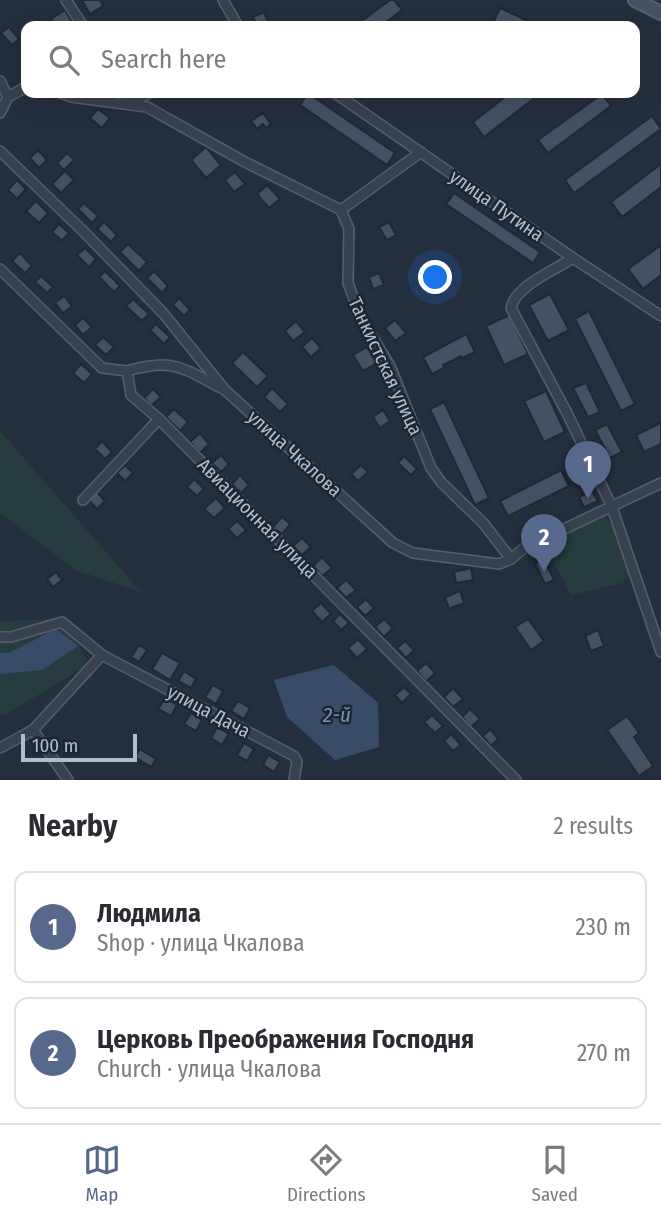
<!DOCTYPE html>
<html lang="en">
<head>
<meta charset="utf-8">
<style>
	body { margin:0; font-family:"Fira Sans Condensed",sans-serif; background:#f7f7f7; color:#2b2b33 }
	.scale { position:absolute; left:21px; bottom:18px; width:116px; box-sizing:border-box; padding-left:7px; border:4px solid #b4bcc9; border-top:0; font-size:19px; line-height:24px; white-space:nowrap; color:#b4bcc9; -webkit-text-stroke:5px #1d2633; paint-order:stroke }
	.you { position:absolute; left:436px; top:278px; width:24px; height:24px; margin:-18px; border:5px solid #fff; border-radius:50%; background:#1a73e8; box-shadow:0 0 0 10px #1a73e833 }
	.badge { display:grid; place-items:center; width:46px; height:46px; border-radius:50%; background:#56698c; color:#fff; font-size:23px; font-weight:700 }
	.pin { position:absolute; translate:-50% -58px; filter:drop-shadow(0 2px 4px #0008) }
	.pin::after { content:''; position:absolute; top:37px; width:24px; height:21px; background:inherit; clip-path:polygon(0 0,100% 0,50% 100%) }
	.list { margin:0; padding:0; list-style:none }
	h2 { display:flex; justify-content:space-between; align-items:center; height:91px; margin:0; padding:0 28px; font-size:30px }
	h2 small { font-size:23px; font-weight:400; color:#7c7c81 }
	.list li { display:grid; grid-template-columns:46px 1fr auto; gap:21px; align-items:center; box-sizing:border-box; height:112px; margin:0 14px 14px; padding:0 14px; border:2px solid #e1e1e2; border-radius:14px }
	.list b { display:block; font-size:26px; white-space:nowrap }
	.list p { margin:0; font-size:23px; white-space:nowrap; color:#7c7c81 }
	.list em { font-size:23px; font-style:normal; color:#7c7c81 }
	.icon { flex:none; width:38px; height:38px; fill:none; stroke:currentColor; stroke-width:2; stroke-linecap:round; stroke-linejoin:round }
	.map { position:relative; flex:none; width:661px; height:780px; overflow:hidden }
	.search { position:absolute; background:#fff; box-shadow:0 7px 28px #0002; left:21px; right:21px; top:21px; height:77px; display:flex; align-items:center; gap:18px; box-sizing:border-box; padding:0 24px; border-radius:14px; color:#7c7c81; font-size:26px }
	.sheet { height:343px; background:#fff }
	nav { display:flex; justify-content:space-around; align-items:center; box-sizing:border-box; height:98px; border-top:2px solid #e1e1e2; background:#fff; font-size:19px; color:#7c7c81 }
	nav a { display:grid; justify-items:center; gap:4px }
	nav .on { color:#56698c }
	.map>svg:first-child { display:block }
	.green { fill:#263c3f }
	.water { fill:#394c67 }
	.building { fill:#455162; stroke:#1f2835; stroke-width:2 }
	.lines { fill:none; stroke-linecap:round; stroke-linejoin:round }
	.street-casing { stroke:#565f6c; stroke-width:12 }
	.secondary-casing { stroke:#565f6c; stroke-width:16 }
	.street { stroke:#38414e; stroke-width:9 }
	.secondary { stroke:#465061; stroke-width:12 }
	.labels { text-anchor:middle; stroke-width:5; stroke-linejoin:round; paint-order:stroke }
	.street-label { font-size:19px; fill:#b4bcc9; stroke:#1d2633 }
	.water-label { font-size:21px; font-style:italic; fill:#7c92b1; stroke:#1d2633 }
</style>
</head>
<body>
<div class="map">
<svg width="661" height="780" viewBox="0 0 661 780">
	<rect width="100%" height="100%" fill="#242f3e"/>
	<g class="green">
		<path d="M0,431L141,592L75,570L0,513Z"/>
		<path d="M603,515C618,525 626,556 630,574L623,583L571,595L549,552L539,551L521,561L532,548Z"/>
		<path d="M64,619L88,662L86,666L5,715H0V621Z"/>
	</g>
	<g class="water">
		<path d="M56,629L78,646L42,670L0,674V653H9Z"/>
		<path d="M334,665L378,703L379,747L335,760L287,717L274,680Z"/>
	</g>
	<g class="building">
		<path d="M82,0H100L103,6L90,14Z"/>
		<path d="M390,0H394L402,10L381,26H355Z"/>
		<path d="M500,8L539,26H501L493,23Z"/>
		<path d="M65,10L72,22L65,26H55L51,19Z"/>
		<path d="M264,12L269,24L257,26L253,17Z"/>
		<path d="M9,27L19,39L12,45L1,33Z"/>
		<path d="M308,93L395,153L387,165L300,105Z"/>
		<path d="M510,93H541L484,137L473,122Z"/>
		<path d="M602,94L611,106L548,153L538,140Z"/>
		<path d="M98,109L110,118L102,128L90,118Z"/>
		<path d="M263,113L271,124L266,128L263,124L257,129L251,121Z"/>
		<path d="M652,116L661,129L574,193L565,180Z"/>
		<path d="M206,147L221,165L206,178L191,160Z"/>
		<path d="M38,150L47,160L39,168L30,158Z"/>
		<path d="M67,153L74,160L64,170L57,163Z"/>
		<path d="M661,164V187L622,217L611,202Z"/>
		<path d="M65,171L74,180L61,193L52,184Z"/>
		<path d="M235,172L245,184L234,192L225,180Z"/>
		<path d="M17,180L26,189L17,199L8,190Z"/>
		<path d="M267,185L280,199L269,208L257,194Z"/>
		<path d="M454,193L540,252L533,263L446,204Z"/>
		<path d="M36,201L48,213L39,223L26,211Z"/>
		<path d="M84,203L98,216L92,223L78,209Z"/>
		<path d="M104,222L117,235L111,242L97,229Z"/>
		<path d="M389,222L396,235L387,240L379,227Z"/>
		<path d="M59,224L69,233L62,241L52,232Z"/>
		<path d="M128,244L147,262L139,271L120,252Z"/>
		<path d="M661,245V275L643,289L628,269Z"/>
		<path d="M85,248L96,259L89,267L77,255Z"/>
		<path d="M20,253L32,266L25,273L12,261Z"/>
		<path d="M105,271L120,286L114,292L99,277Z"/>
		<path d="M154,271L168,286L162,293L147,278Z"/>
		<path d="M379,273L384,285L373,289L369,277Z"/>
		<path d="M41,276L53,287L47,293L35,282Z"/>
		<path d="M550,294L569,330L548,341L529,305Z"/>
		<path d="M64,296L72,306L63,313L55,303Z"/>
		<path d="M179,298L190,310L184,316L173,305Z"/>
		<path d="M133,299L149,314L142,321L126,306Z"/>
		<path d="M589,311L635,404L621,411L575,319Z"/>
		<path d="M510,315L528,354L504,365L486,326Z"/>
		<path d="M83,318L92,327L83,335L75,325Z"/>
		<path d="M395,320L406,333L395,341L385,328Z"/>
		<path d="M296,321L305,332L293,341L285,331Z"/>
		<path d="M156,324L170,337L164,344L150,330Z"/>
		<path d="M466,334L475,352L462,358L461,356L443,365L444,368L432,374L423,357Z"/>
		<path d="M103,337L114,347L106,355L95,345Z"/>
		<path d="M312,338L321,348L311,357L302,347Z"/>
		<path d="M367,347L377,363L363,371L353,355Z"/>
		<path d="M243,352L268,376L257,387L232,363Z"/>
		<path d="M81,364L92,374L84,383L73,373Z"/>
		<path d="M586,383L600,412L588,417L573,388Z"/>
		<path d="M272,388L288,404L280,412L264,397Z"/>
		<path d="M153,389L161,397L151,406L144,398Z"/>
		<path d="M546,391L565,432L544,442L524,401Z"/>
		<path d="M444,402L489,498L475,505L430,409Z"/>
		<path d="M174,409L188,422L180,431L166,417Z"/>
		<path d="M383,410L390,421L380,428L373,417Z"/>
		<path d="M661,423V444L644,452L636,435Z"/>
		<path d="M607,424L622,452L610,458L595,430Z"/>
		<path d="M200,433L209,444L200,453L190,442Z"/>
		<path d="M102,441L112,452L105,459L95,449Z"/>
		<path d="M221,455L229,464L221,472L212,463Z"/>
		<path d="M404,456L417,469L411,475L398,463Z"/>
		<path d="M125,465L133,473L125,481L117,473Z"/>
		<path d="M361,465L368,472L358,481L351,474Z"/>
		<path d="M561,470L569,486L508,516L500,501Z"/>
		<path d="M240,475L249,485L241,493L232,484Z"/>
		<path d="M194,479L204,489L197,496L187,487Z"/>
		<path d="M95,490L105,501L97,509L87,498Z"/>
		<path d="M592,491L598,501L584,507L579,497Z"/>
		<path d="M216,498L225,508L214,518L204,509Z"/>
		<path d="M282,517L290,524L282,534L273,527Z"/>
		<path d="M237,521L246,530L237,538L228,529Z"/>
		<path d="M302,538L311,547L302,555L293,546Z"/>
		<path d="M322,557L332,568L322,576L313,566Z"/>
		<path d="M544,559L554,580L545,584L535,563Z"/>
		<path d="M471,568L473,580L456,583L454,572Z"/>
		<path d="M56,572L62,580L53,587L47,579Z"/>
		<path d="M346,580L356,590L346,598L337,588Z"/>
		<path d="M460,591L464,603L449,609L445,597Z"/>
		<path d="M366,599L374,608L365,616L357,607Z"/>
		<path d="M321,603L331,614L322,622L312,611Z"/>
		<path d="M340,614L349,623L341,630L333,621Z"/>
		<path d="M384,619L393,628L384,637L375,627Z"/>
		<path d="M528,619L544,641L531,650L515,627Z"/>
		<path d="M598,630L604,646L591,651L585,636Z"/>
		<path d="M358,639L367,649L357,658L348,648Z"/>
		<path d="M405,641L414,650L406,658L397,648Z"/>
		<path d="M139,645L147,650L139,662L131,657Z"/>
		<path d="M162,653L180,663L170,680L152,669Z"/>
		<path d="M426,663L435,673L426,682L417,671Z"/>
		<path d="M184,671L196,679L191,688L178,681Z"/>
		<path d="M213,685L223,691L216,704L205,697Z"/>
		<path d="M404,687L411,694L402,703L395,695Z"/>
		<path d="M453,688L463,699L453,707L444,697Z"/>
		<path d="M165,698L177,705L171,716L158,709Z"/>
		<path d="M238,701L250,708L244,719L231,711Z"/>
		<path d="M470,709L480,719L471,727L462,717Z"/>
		<path d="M191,713L202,720L196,731L184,724Z"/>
		<path d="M432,715L443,726L435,733L424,722Z"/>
		<path d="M627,716L639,733L634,737L653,766L639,776L607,730Z"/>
		<path d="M217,727L229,734L222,745L211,738Z"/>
		<path d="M490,729L498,739L491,746L483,736Z"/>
		<path d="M451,734L461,745L453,751L444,741Z"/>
		<path d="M244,743L254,749L247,761L237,755Z"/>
		<path d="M140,749L156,759L151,767L135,757Z"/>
		<path d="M268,755L280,762L274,772L263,765Z"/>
	</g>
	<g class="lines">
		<g class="street-casing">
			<g id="street">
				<path d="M66,0L83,26"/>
				<path d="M223,0L238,26"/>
				<path d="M0,81L8,97L0,113"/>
				<path d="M61,93L71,97L147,107L243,161L341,210L349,229L348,283L361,318L390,366L431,468L441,482L484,524L511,559"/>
				<path d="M123,93L130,104L149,93"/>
				<path d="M335,93L573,258L661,316"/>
				<path d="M8,97L26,87"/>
				<path d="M0,151L83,231L163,313L225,390L393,543L413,553L499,564L511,559L524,548L661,483"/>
				<path d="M341,210L421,152"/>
				<path d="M573,258C555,270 515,286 511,308L567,413L612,507L661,652"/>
				<path d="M0,269L102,368L127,371L131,395L159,419L516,780"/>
				<path d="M127,371C173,358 181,367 221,388"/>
				<path d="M83,500L159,419"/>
				<path d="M0,637H11L62,622L102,655L294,756L297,762L294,780"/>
				<path d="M33,730L68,780"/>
				<path d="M0,748L33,730L102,655"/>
			</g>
		</g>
		<g class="secondary-casing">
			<path id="secondary" d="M635,0L661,13"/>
		</g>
		<use href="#street" class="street"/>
		<use href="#secondary" class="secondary"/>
	</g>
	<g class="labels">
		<g class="street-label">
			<text transform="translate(497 205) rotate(35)" y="7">улица Путина</text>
			<text transform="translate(386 366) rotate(65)" y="7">Танкистская улица</text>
			<text transform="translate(295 453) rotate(42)" y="7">улица Чкалова</text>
			<text transform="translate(258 518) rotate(45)" y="7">Авиационная улица</text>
			<text transform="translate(209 711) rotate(28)" y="7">улица Дача</text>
		</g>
		<g class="water-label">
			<text x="337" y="722">2-й</text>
		</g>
	</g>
</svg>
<div class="scale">100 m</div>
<div class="you"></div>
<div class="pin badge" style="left:588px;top:499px">1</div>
<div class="pin badge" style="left:544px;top:572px">2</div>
<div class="search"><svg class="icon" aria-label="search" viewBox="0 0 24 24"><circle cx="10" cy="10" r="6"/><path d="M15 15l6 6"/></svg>Search here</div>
</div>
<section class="sheet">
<h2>Nearby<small>2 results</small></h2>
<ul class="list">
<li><span class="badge">1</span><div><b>Людмила</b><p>Shop · улица Чкалова</p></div><em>230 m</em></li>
<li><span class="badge">2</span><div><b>Церковь Преображения Господня</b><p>Church · улица Чкалова</p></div><em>270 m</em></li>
</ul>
</section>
<nav>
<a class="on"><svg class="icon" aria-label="map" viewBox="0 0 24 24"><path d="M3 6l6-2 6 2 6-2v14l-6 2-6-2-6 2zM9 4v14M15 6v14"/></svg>Map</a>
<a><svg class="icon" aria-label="directions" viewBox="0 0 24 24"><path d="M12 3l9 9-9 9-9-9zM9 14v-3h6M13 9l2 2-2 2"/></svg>Directions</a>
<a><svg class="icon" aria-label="saved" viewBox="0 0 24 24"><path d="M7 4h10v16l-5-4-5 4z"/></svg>Saved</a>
</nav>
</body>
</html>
